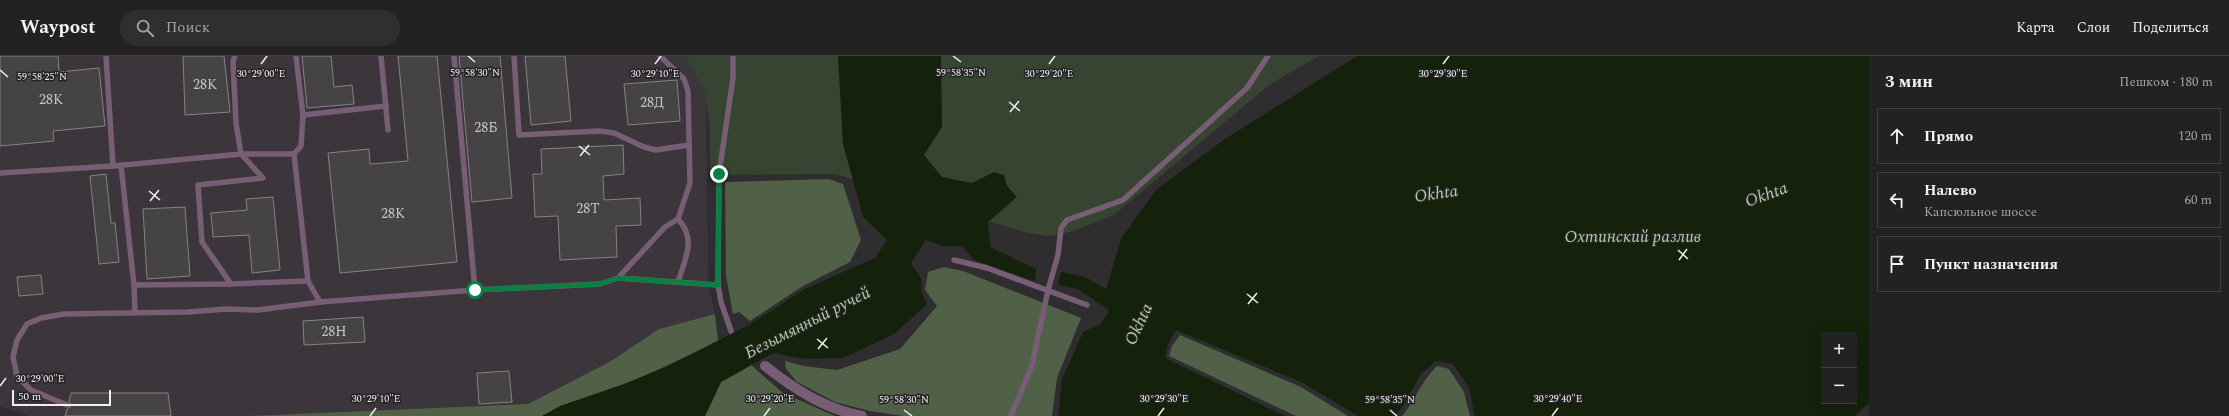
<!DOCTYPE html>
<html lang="ru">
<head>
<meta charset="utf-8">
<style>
	body { margin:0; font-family:Spectral,serif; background:#2f2f30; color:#f1f3f6 }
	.controls { position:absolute; right:12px; bottom:12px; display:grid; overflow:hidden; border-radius:0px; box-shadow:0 2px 10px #0003 }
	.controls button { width:36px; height:36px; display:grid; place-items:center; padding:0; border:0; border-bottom:1px solid #403f41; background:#232223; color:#f1f3f6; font:20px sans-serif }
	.scale { position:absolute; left:12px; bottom:10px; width:99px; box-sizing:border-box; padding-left:4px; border:2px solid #f1f0f1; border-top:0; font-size:11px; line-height:14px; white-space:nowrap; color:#f1f0f1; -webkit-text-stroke:3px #252325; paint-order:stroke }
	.stop { position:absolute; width:12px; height:12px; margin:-9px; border:3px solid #0b8043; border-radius:50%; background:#fff }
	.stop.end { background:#0b8043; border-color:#fff; box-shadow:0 1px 4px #0008 }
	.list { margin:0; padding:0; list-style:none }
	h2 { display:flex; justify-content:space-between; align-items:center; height:52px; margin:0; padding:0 16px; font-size:17px }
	h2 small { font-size:13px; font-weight:400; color:#a3a4a6 }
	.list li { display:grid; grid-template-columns:26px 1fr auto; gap:12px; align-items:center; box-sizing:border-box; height:56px; margin:0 8px 8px; padding:0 8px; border:1px solid #403f41; border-radius:0px }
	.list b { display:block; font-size:15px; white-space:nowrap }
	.list p { margin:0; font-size:13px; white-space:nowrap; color:#a3a4a6 }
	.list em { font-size:13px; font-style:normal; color:#a3a4a6 }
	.icon { flex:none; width:22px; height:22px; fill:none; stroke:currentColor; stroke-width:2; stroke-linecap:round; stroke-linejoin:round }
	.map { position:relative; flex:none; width:1869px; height:360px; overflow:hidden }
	header { display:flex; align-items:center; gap:24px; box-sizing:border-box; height:56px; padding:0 20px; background:#232223; border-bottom:1px solid #403f41 }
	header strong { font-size:19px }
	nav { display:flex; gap:22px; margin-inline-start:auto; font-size:14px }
	.search { width:280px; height:36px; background:#2f2f30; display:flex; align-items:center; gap:10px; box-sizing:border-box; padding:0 14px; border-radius:22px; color:#a3a4a6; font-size:15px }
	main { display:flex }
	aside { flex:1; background:#232223 }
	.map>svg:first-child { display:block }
	.built { fill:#3c353b }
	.green { fill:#374431 }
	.forest { fill:#506148 }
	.water { fill:#14220c; fill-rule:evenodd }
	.building { fill:#464345; stroke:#858385 }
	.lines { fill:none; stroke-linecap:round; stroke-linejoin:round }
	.lane { stroke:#785e75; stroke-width:5.5 }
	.street { stroke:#785e75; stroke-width:10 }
	.route { stroke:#0b8043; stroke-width:5 }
	.ticks { fill:none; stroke:#f1f0f1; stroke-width:1.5 }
	.labels { text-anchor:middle; stroke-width:3; stroke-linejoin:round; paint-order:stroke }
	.number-label { font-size:14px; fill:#c6c5c6 }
	.water-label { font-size:17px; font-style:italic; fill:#afd09f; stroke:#252325 }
	.ticks-label { font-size:10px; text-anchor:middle; fill:#f1f0f1; stroke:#252325; stroke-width:3; stroke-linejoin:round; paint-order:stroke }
</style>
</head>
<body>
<header>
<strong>Waypost</strong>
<div class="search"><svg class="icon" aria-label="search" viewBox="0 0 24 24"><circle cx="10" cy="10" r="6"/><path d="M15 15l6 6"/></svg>Поиск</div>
<nav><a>Карта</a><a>Слои</a><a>Поделиться</a></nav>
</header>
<main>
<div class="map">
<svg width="1869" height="360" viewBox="0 0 1869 360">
	<rect width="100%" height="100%" fill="#2f2d2f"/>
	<path class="built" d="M0,0H685L706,35L708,228L715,258L659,273L611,305L528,348L246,360H29L0,350Z"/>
	<path class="green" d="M685,0H1319L1269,29L1114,159L1071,176L1048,180L1024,176L835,118L710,119V72L705,35Z"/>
	<g class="forest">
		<path d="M829,123L843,128L861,184L850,206L803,230L750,265L739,256L733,258L726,220L725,126Z"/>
		<path d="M944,211L963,215L1081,262L1057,322L1052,360H903L870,355L835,346L797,326L786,313L785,305L804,310L837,314L900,293L937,250L925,234L928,216Z"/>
		<path d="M715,258L718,285C687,300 657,315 625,328C598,339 569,345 542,360H246L528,348L611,305L659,273Z"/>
		<path d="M1180,279L1301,331L1348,360H1296L1169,300L1172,290Z"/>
		<path d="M751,309L783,337L835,360H705L721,326Z"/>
		<path d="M1437,310L1449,313L1464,336L1470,360H1402C1416,343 1420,327 1437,310Z"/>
	</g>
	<g class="water">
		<path d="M838,0H941L942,71L924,99L942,121L972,127L994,116L1004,119L1007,130L1017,141L988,166L990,191L1036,213L1035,225L974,204L962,190H943L926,184L911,207L922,224L921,235L927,248L894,278L843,302L806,303L773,297L721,326L705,360H542L560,350L624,328L668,310L749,269L805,233L875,202L887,184L863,161L843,88Z"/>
		<path d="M1357,0H1869V348L1854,360H1475L1469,332L1453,308L1436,305L1421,318L1403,350L1395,360H1358L1303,327L1176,274L1168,288L1165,302L1285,360H1058L1062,323L1083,276L1101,268L1109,254L1078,233L1058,229L1061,216L1085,221L1106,233L1121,183L1156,134L1225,83ZM1824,279H1854V345H1824Z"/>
	</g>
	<g class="building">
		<path d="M0,0H58L59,16L99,12L105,70L53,75L54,85L0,90Z"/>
		<path d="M183,0H224L230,56L185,59Z"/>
		<path d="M302,0H331L334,31L352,29L354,48L307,52Z"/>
		<path d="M398,0H437L457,206L340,217L328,97L369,93L370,108L408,105Z"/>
		<path d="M459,0H500L512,142L472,146Z"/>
		<path d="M525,0H565L571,65L531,69Z"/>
		<path d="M677,24L680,65L628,69L624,28Z"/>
		<path d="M623,89L624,118L603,120L604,144L640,142L641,169L616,170L617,201L560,204L558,160L535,161L533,118H542L541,93Z"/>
		<path d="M106,118L111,167H115L119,206L99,208L90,120Z"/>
		<path d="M273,141L280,214L252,217L249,179L213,181L211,157L247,154L246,143Z"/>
		<path d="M185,151L190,220L147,223L143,153Z"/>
		<path d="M41,219L43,238L19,240L17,221Z"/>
		<path d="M363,261L365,286L304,289L303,265Z"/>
		<path d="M509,315L512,346L479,348L477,317Z"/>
		<path d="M71,337H168L171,360H65L67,353L71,350L69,345Z"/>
	</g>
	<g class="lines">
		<g class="lane">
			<path d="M106,0L113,110"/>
			<path d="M381,0L388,74"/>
			<path d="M454,0L475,234"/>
			<path d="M514,0L519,79L599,75L614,77L644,91L656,94L689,89"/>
			<path d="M660,0L684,23L688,35L690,127L678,163C697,183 685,203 678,226"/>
			<path d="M303,59L386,50"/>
			<path d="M294,98L301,90L303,59L296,0"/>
			<path d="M121,109L134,229L135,256"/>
			<path d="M0,117L113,110L241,98H294L308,225L320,246L475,234L600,228L618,222L665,171L678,163"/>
			<path d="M954,204L987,212L1087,249"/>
			<path d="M618,222L718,229"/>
			<path d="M231,228L202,186L198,129L263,122L241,98L236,67L233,5L235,0"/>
			<path d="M134,229L231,228L308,225"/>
			<path d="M731,275L721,246L718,229L719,118L733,22V0"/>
			<path d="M67,349L31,334L17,320L13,301L17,284L27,268L41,262L64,258L188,256L226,253L258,254L320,246"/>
			<path d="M1011,360L1032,309L1048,234L1058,199L1061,172L1067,164L1123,144L1247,32L1268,0"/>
		</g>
		<path class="street" d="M765,310C794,333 825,353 862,360"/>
	</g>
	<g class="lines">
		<path class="route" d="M475,234L600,228L618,222L718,229L719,118"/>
	</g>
	<path class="ticks" d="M468,0L475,6M953,0L961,6M261,8L267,0M655,8L661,0M1049,8L1055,0M1443,8L1449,0M0,14L8,21M1009,46L1020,55M1010,56L1019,45M579,90L590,99M580,100L589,89M149,135L160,144M150,145L159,134M1678,194L1688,203M1679,204L1687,193M1247,238L1258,247M1248,248L1257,237M817,283L828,292M818,293L827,282M0,330L6,322M904,354L912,360M1390,354L1397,360M370,360L376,352M764,360L770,352M1158,360L1164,352M1552,360L1558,352"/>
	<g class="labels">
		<g class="number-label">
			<text x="205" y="33">28К</text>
			<text x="51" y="48">28К</text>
			<text x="652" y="51">28Д</text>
			<text x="486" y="76">28Б</text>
			<text x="588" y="157">28Т</text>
			<text x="393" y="162">28К</text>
			<text x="334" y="280">28Н</text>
		</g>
		<g class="water-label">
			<text transform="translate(1436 137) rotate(-8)" y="6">Okhta</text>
			<text transform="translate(1766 138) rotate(-20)" y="6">Okhta</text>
			<text x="1633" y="186">Охтинский разлив</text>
			<text transform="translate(807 266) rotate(-27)" y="6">Безымянный ручей</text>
			<text transform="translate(1138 268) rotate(-65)" y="6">Okhta</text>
		</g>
	</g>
	<g class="ticks-label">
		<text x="475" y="20">59°58'30"N</text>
		<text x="961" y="20">59°58'35"N</text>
		<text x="261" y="21">30°29'00"E</text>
		<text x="655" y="21">30°29'10"E</text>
		<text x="1049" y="21">30°29'20"E</text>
		<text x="1443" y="21">30°29'30"E</text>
		<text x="42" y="24">59°58'25"N</text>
		<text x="40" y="326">30°29'00"E</text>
		<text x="376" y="346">30°29'10"E</text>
		<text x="770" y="346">30°29'20"E</text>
		<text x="1164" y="346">30°29'30"E</text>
		<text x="1558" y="346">30°29'40"E</text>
		<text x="904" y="347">59°58'30"N</text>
		<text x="1390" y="347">59°58'35"N</text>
	</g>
</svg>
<div class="controls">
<button>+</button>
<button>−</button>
</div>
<div class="scale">50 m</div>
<div class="stop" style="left:475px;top:234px"></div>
<div class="stop end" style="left:719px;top:118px"></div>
</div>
<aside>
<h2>3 мин<small>Пешком · 180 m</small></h2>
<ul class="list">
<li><svg class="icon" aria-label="ahead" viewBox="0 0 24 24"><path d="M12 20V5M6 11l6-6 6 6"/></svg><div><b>Прямо</b></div><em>120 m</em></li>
<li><svg class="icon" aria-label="left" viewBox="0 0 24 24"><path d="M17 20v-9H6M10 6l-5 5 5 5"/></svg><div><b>Налево</b><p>Капсюльное шоссе</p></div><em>60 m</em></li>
<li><svg class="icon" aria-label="arrive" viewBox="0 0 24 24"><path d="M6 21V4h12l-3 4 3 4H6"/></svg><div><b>Пункт назначения</b></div></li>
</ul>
</aside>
</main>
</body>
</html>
